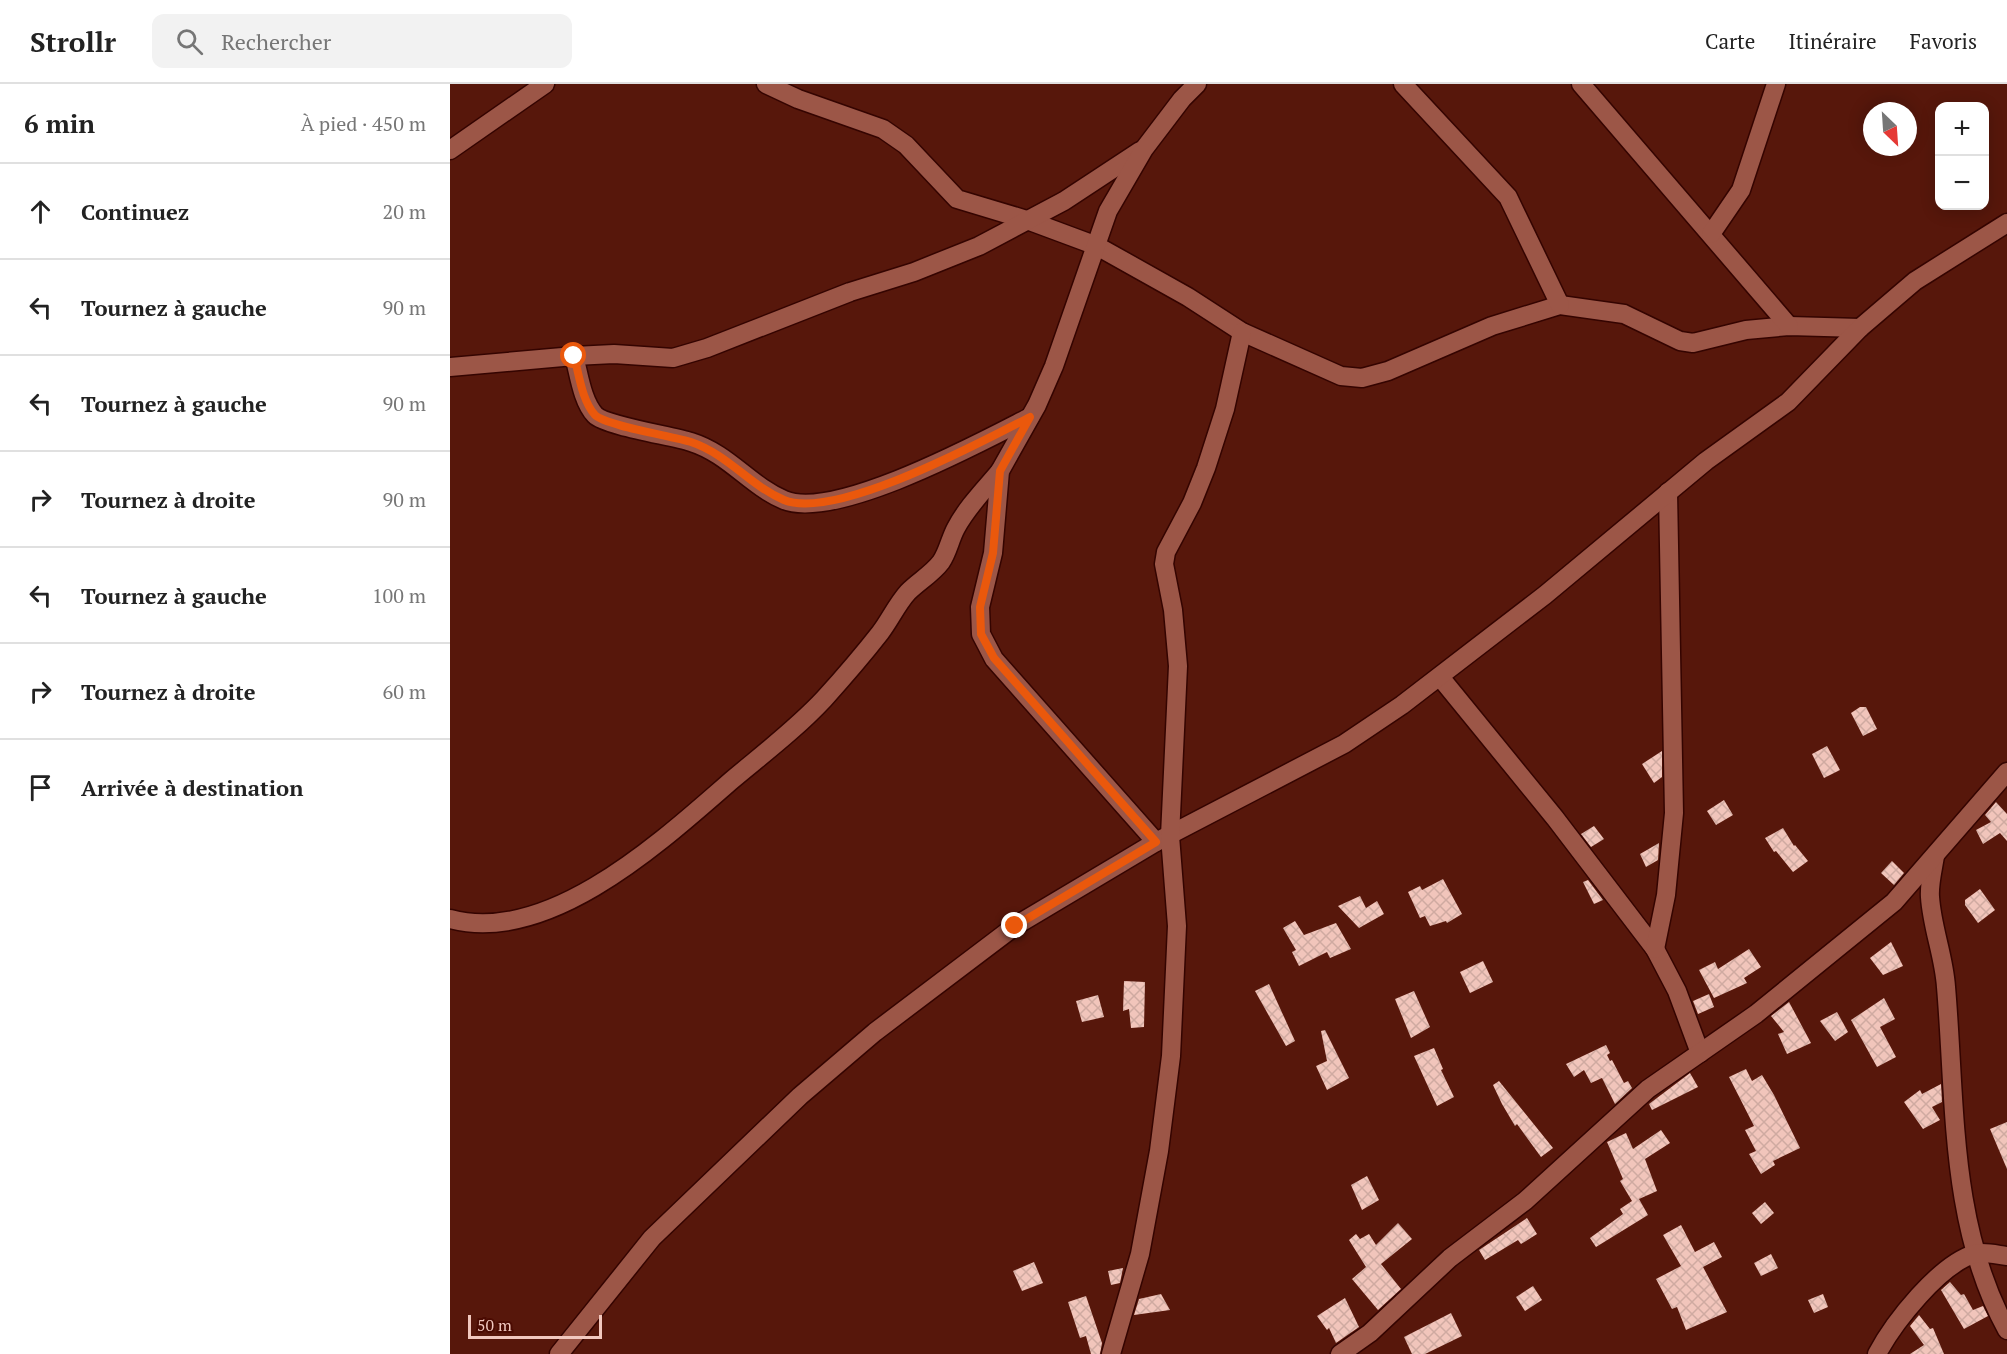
<!DOCTYPE html>
<html lang="fr">
<head>
<meta charset="utf-8">
<style>
	body { margin:0; font-family:"PT Serif",serif; background:#f2f2f2; color:#222 }
	.controls { position:absolute; right:18px; top:18px; display:grid; overflow:hidden; border-radius:12px; box-shadow:0 3px 15px #0003 }
	.controls button { width:54px; height:54px; display:grid; place-items:center; padding:0; border:0; border-bottom:2px solid #e0e0e0; background:#fff; color:#222; font:30px sans-serif }
	.compass { position:absolute; left:1413px; top:18px; width:54px; height:54px; border-radius:50%; background:#fff; box-shadow:0 3px 15px #0003; rotate:155deg }
	.scale { position:absolute; left:18px; bottom:15px; width:134px; box-sizing:border-box; padding-left:6px; border:3px solid #f1c8bf; border-top:0; font-size:16px; line-height:21px; white-space:nowrap; color:#f1c8bf; -webkit-text-stroke:4px #4b0b02; paint-order:stroke }
	.stop { position:absolute; width:18px; height:18px; margin:-14px; border:4px solid #ea580c; border-radius:50%; background:#fff }
	.stop.end { background:#ea580c; border-color:#fff; box-shadow:0 2px 6px #0008 }
	.list { margin:0; padding:0; list-style:none }
	h2 { display:flex; justify-content:space-between; align-items:center; height:78px; margin:0; padding:0 24px; font-size:26px }
	h2 small { font-size:20px; font-weight:400; color:#767676 }
	.list li { display:grid; grid-template-columns:39px 1fr auto; gap:18px; align-items:center; box-sizing:border-box; height:96px; padding:0 24px; border-top:2px solid #e0e0e0 }
	.list b { display:block; font-size:22px; white-space:nowrap }
	.list em { font-size:20px; font-style:normal; color:#767676 }
	.icon { flex:none; width:33px; height:33px; fill:none; stroke:currentColor; stroke-width:2; stroke-linecap:round; stroke-linejoin:round }
	.map { position:relative; flex:none; width:1557px; height:1270px; overflow:hidden }
	header { display:flex; align-items:center; gap:36px; box-sizing:border-box; height:84px; padding:0 30px; background:#fff; border-bottom:2px solid #e0e0e0 }
	header strong { font-size:28px }
	nav { display:flex; gap:33px; margin-inline-start:auto; font-size:21px }
	.search { width:420px; height:54px; background:#f2f2f2; display:flex; align-items:center; gap:15px; box-sizing:border-box; padding:0 21px; border-radius:12px; color:#767676; font-size:22px }
	main { display:flex }
	aside { flex:1; background:#fff }
	.map>svg:first-child { display:block }
	.building { fill:url(#building-cross-hatch) }
	.lines { fill:none; stroke-linecap:round; stroke-linejoin:round }
	.minor-casing { stroke:#340400; stroke-width:21 }
	.minor { stroke:#9c5647; stroke-width:18 }
	.route { stroke:#ea580c; stroke-width:8 }
</style>
</head>
<body>
<header>
<strong>Strollr</strong>
<div class="search"><svg class="icon" aria-label="search" viewBox="0 0 24 24"><circle cx="10" cy="10" r="6"/><path d="M15 15l6 6"/></svg>Rechercher</div>
<nav><a>Carte</a><a>Itinéraire</a><a>Favoris</a></nav>
</header>
<main>
<aside>
<h2>6 min<small>À pied · 450 m</small></h2>
<ul class="list">
<li><svg class="icon" aria-label="ahead" viewBox="0 0 24 24"><path d="M12 20V5M6 11l6-6 6 6"/></svg><div><b>Continuez</b></div><em>20 m</em></li>
<li><svg class="icon" aria-label="left" viewBox="0 0 24 24"><path d="M17 20v-9H6M10 6l-5 5 5 5"/></svg><div><b>Tournez à gauche</b></div><em>90 m</em></li>
<li><svg class="icon" aria-label="left" viewBox="0 0 24 24"><path d="M17 20v-9H6M10 6l-5 5 5 5"/></svg><div><b>Tournez à gauche</b></div><em>90 m</em></li>
<li><svg class="icon" aria-label="right" viewBox="0 0 24 24"><path d="M7 20v-9h11M14 6l5 5-5 5"/></svg><div><b>Tournez à droite</b></div><em>90 m</em></li>
<li><svg class="icon" aria-label="left" viewBox="0 0 24 24"><path d="M17 20v-9H6M10 6l-5 5 5 5"/></svg><div><b>Tournez à gauche</b></div><em>100 m</em></li>
<li><svg class="icon" aria-label="right" viewBox="0 0 24 24"><path d="M7 20v-9h11M14 6l5 5-5 5"/></svg><div><b>Tournez à droite</b></div><em>60 m</em></li>
<li><svg class="icon" aria-label="arrive" viewBox="0 0 24 24"><path d="M6 21V4h12l-3 4 3 4H6"/></svg><div><b>Arrivée à destination</b></div></li>
</ul>
</aside>
<div class="map">
<svg width="1557" height="1270" viewBox="0 0 1557 1270">
	<defs>
		<pattern id="building-cross-hatch" width="8" height="8" patternUnits="userSpaceOnUse" patternTransform="scale(1.5)"><rect width="8" height="8" fill="#f1c5bb"/><path d="M0 0l8 8M0 8l8-8" fill="none" stroke="#cfaaa1"/></pattern>
	</defs>
	<rect width="100%" height="100%" fill="#57170b"/>
	<g class="building">
		<path d="M1410,623H1416L1427,645L1413,652L1401,629Z"/>
		<path d="M1377,662L1390,686L1374,694L1362,670Z"/>
		<path d="M1212,667V693L1204,699L1192,680Z"/>
		<path d="M1274,716L1283,731L1266,741L1257,727Z"/>
		<path d="M1546,718L1557,730V757L1550,749L1533,760L1526,746L1541,738L1535,731Z"/>
		<path d="M1144,742L1154,755L1141,763L1131,750Z"/>
		<path d="M1333,744L1344,762L1345,761L1358,777L1343,788L1326,767L1324,768L1315,754Z"/>
		<path d="M1209,759L1208,776L1196,783L1190,770Z"/>
		<path d="M1442,777L1454,789L1444,801L1431,789Z"/>
		<path d="M993,795L1012,830L997,839L996,837L980,842L975,832L970,834L958,808L970,802L972,806Z"/>
		<path d="M1138,796L1153,816L1144,820L1133,798Z"/>
		<path d="M1530,805L1545,826L1528,839L1515,821V816Z"/>
		<path d="M910,812L916,824L927,817L934,830L909,844L888,822Z"/>
		<path d="M845,837L854,851L886,839L901,865L880,874L877,868L849,882L842,868L846,866L833,844Z"/>
		<path d="M1441,858L1453,882L1433,891L1420,874Z"/>
		<path d="M1299,865L1311,883L1294,894L1297,899L1264,914L1249,886L1265,878L1268,885Z"/>
		<path d="M1033,877L1043,898L1020,909L1010,888Z"/>
		<path d="M674,897L695,898L694,943L681,944L679,925L673,927Z"/>
		<path d="M819,900L845,957L836,962L805,907Z"/>
		<path d="M964,907L980,943L961,954L945,915Z"/>
		<path d="M1259,910L1264,923L1248,930L1243,917Z"/>
		<path d="M648,911L654,933L632,938L626,917Z"/>
		<path d="M1434,914L1445,935L1430,943L1446,973L1427,983L1401,936Z"/>
		<path d="M1339,918L1361,959L1337,970L1328,950L1334,948L1321,932Z"/>
		<path d="M1387,928L1398,948L1385,957L1370,937Z"/>
		<path d="M875,946L899,994L877,1006L866,982L877,977L871,947Z"/>
		<path d="M1156,961L1160,969L1157,971L1160,977L1162,976L1174,999L1178,997L1182,1004L1165,1020L1152,994L1141,999L1134,986L1124,993L1116,980Z"/>
		<path d="M984,964L993,985L991,986L1004,1013L987,1022L964,972Z"/>
		<path d="M1296,985L1302,997L1312,991L1324,1011L1350,1064L1323,1077L1325,1081L1311,1090L1299,1070L1306,1067L1295,1046L1304,1042L1279,993Z"/>
		<path d="M1240,989L1248,1003L1202,1026L1199,1020Z"/>
		<path d="M1049,997L1103,1064L1091,1073L1067,1040L1065,1042L1052,1020L1043,1001Z"/>
		<path d="M1491,1000L1492,1018L1482,1023L1490,1036L1473,1045L1454,1018L1470,1006L1472,1010Z"/>
		<path d="M1557,1038V1085L1540,1045Z"/>
		<path d="M1211,1046L1220,1059L1195,1075L1207,1107L1189,1115L1198,1131L1146,1163L1140,1154L1173,1130L1170,1125L1182,1117L1170,1097L1173,1095L1157,1058L1176,1049L1183,1065Z"/>
		<path d="M917,1092L929,1116L912,1126L901,1101Z"/>
		<path d="M1315,1118L1324,1129L1311,1140L1302,1129Z"/>
		<path d="M1077,1134L1087,1150L1071,1160L1068,1156L1035,1176L1029,1166Z"/>
		<path d="M948,1139L962,1155L931,1180L951,1205L928,1226L902,1195L916,1183L899,1156L906,1150L910,1155L919,1150L926,1161Z"/>
		<path d="M1231,1141L1245,1168L1264,1158L1272,1173L1253,1183L1277,1228L1236,1246L1227,1223L1222,1225L1206,1195L1231,1182L1213,1151Z"/>
		<path d="M1321,1170L1328,1184L1311,1192L1304,1179Z"/>
		<path d="M584,1178L593,1199L572,1207L563,1187Z"/>
		<path d="M673,1184L670,1199L661,1201L658,1187Z"/>
		<path d="M1500,1198L1511,1211L1514,1210L1523,1226L1533,1222L1538,1232L1514,1245L1491,1206Z"/>
		<path d="M1083,1202L1092,1216L1075,1227L1066,1213Z"/>
		<path d="M711,1210L720,1226L684,1231L689,1215Z"/>
		<path d="M1373,1210L1378,1223L1364,1229L1358,1216Z"/>
		<path d="M636,1212L652,1259L650,1270H641L636,1252L630,1254L618,1218Z"/>
		<path d="M895,1214L909,1243L886,1259L879,1244L877,1246L867,1232Z"/>
		<path d="M1001,1229L1012,1252L975,1270H962L954,1253Z"/>
		<path d="M1469,1231L1480,1245L1483,1244L1494,1270H1460L1474,1261L1460,1242Z"/>
	</g>
	<g class="lines">
		<g class="minor-casing">
			<g id="minor">
				<path d="M316,0L348,15L433,45L456,61L507,115L577,136L647,162L738,213L792,248L891,292L912,294L938,287L1042,242L1110,221L1174,230L1230,257L1243,259L1296,246L1339,242L1410,244"/>
				<path d="M953,0L1058,113L1110,221"/>
				<path d="M1131,0L1339,242"/>
				<path d="M0,66L95,0"/>
				<path d="M1261,150L1291,106L1326,0"/>
				<path d="M124,272C129,290 132,317 145,331C156,342 223,352 241,358C279,370 299,401 334,416C385,437 531,358 580,333"/>
				<path d="M0,283L124,272L164,270L223,274L257,264L400,208L464,188L529,162L614,117L690,67"/>
				<path d="M990,593L1105,734L1205,865L1227,907L1250,969"/>
				<path d="M706,758L544,575L531,550L530,523L543,469L550,387L587,321L604,282L658,127L694,65L732,15L747,0"/>
				<path d="M1485,772C1483,785 1479,800 1480,813C1482,844 1494,872 1496,903C1506,1019 1499,1140 1557,1246"/>
				<path d="M0,835C99,862 213,756 282,696C313,670 346,645 374,615C393,594 412,572 430,549C440,536 447,520 458,508C469,497 482,490 491,478C498,468 500,455 506,444C517,423 535,405 550,387"/>
				<path d="M1205,865L1216,811L1224,729L1218,408"/>
				<path d="M109,1270L202,1154L350,1012L425,948L565,842L706,758L894,660L952,621L1095,511L1256,377L1338,318L1410,244L1465,197L1557,139"/>
				<path d="M661,1270L690,1170L709,1067L721,972L727,842L720,752L728,582L723,526L714,480L716,468L742,419L756,384L775,325L792,248"/>
				<path d="M890,1270L920,1249L1000,1174L1075,1117L1198,1005L1306,930L1444,818L1557,688"/>
				<path d="M1427,1270C1444,1238 1489,1181 1524,1170C1533,1167 1548,1171 1557,1172"/>
			</g>
		</g>
		<use href="#minor" class="minor"/>
	</g>
	<g class="lines">
		<path class="route" d="M124,272C129,290 132,317 145,331C156,342 223,352 241,358C279,371 299,401 334,416C385,437 531,358 580,333L550,387L543,469L530,523L531,550L544,574L706,758L565,842"/>
	</g>
</svg>
<div class="controls">
<button>+</button>
<button>−</button>
</div>
<svg class="compass" viewBox="-18 -18 36 36"><path d="M0-13l5 13h-10z" fill="#e53935"/><path d="M0 13l5-13h-10z" fill="#767676"/></svg>
<div class="scale">50 m</div>
<div class="stop" style="left:124px;top:272px"></div>
<div class="stop end" style="left:565px;top:842px"></div>
</div>
</main>
</body>
</html>
